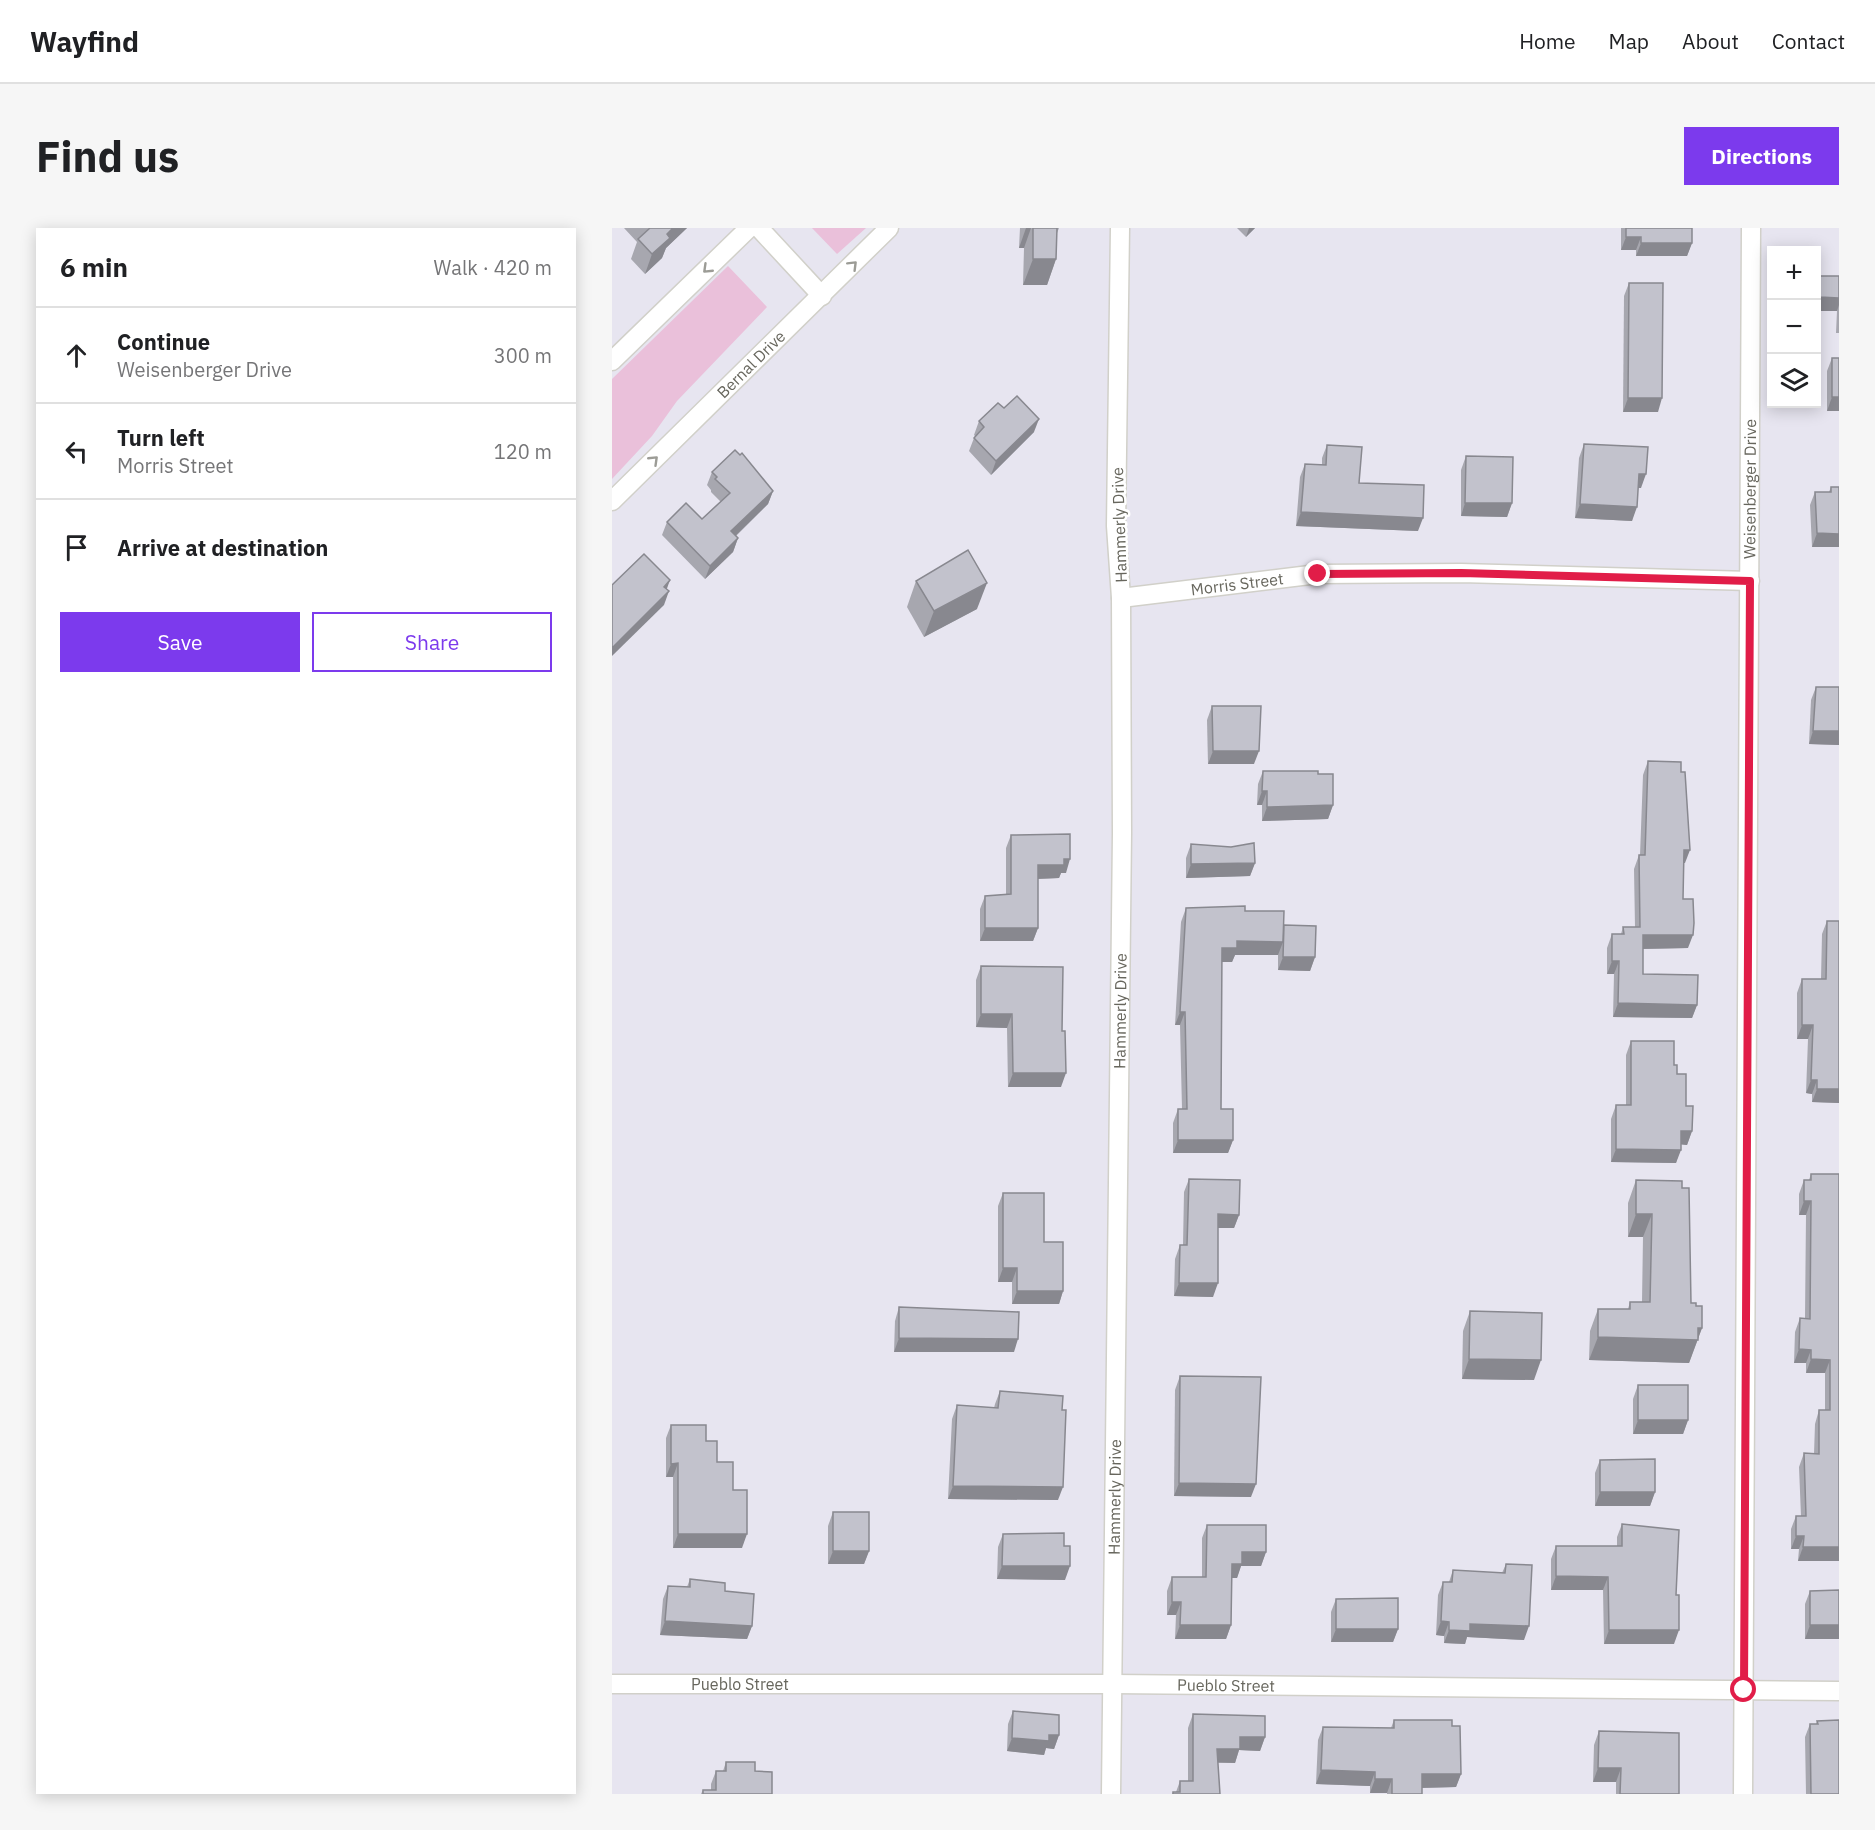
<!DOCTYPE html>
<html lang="en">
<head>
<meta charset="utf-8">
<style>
	body { margin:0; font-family:"IBM Plex Sans",sans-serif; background:#f6f6f6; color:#202124 }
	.controls { position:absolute; right:18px; top:18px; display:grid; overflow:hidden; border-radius:0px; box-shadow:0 3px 15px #0003 }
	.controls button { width:54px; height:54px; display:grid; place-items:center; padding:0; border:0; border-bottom:2px solid #e0e0e0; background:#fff; color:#202124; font:30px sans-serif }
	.stop { position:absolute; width:18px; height:18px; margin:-14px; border:4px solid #e11d48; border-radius:50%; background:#fff }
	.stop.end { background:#e11d48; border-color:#fff; box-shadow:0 2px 6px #0008 }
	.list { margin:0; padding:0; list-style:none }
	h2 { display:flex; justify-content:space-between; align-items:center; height:78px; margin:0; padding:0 24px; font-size:26px }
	h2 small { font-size:20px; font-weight:400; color:#757577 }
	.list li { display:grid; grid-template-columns:39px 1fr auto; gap:18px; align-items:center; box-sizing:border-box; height:96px; padding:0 24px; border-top:2px solid #e0e0e0 }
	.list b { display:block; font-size:22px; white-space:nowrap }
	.list p { margin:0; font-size:20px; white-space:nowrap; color:#757577 }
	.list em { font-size:20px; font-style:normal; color:#757577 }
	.actions { display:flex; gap:12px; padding:18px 24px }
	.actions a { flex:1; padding:14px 0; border:2px solid #7c3aed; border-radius:0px; text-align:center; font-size:21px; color:#7c3aed }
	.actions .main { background:#7c3aed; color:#fff }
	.icon { flex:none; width:33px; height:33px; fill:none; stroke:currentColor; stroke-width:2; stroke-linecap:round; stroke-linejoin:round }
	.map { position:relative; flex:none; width:1227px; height:1566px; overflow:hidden; border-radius:0px }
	header { display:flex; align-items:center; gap:36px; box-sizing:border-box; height:84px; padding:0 30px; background:#fff; border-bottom:2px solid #e0e0e0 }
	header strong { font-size:28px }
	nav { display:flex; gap:33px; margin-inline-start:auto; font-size:21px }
	.intro { display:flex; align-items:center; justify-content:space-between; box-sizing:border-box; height:144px; padding:0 36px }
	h1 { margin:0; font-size:42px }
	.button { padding:15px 27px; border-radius:0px; background:#7c3aed; color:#fff; font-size:21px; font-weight:700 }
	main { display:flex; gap:36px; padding:0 36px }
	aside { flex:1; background:#fff; border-radius:0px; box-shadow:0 3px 15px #0003 }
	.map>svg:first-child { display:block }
	.green { fill:#eac0da }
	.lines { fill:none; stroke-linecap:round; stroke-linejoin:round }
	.minor-casing { stroke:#d1d0c9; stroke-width:21 }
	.minor { stroke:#fff; stroke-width:18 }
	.wall { fill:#a7a7af }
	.shaded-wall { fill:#88888f }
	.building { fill:#c2c2cc; stroke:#88888f; stroke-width:1.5 }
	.oneway { stroke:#9c9c96 }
	.route { stroke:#e11d48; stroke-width:8 }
	.labels { text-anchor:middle; stroke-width:5; stroke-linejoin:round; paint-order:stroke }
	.street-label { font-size:16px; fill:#67665d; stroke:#fff }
</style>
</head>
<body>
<header>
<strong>Wayfind</strong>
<nav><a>Home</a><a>Map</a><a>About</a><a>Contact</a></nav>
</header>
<div class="intro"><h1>Find us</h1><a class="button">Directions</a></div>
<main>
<aside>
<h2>6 min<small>Walk · 420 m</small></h2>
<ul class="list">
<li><svg class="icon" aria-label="ahead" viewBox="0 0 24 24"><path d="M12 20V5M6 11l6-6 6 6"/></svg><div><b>Continue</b><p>Weisenberger Drive</p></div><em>300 m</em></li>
<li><svg class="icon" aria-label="left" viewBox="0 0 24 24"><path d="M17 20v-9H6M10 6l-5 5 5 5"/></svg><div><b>Turn left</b><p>Morris Street</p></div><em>120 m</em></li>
<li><svg class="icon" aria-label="arrive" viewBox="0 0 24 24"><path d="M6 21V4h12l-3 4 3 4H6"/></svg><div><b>Arrive at destination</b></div></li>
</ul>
<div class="actions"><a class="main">Save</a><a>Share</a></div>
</aside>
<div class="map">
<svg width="1227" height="1566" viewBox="0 0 1227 1566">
	<rect width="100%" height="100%" fill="#e7e5f0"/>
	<g class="green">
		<path d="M200,0H254L225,26Z"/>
		<path d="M116,38L155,79L65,173L40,208L0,251V151Z"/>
	</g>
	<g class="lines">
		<g class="minor-casing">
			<g id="minor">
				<path d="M147,0L210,68"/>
				<path d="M0,133L137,0"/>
				<path id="s1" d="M0,273L277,0"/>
				<path id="s2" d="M509,370L706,346L849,345L1138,353"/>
				<path id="s3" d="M0,1456H501L1227,1463"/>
				<path id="s4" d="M499,1566L510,605L509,370L504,298L508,0"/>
				<path id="s5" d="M1131,1566L1139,0"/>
			</g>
		</g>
		<use href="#minor" class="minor"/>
	</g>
	<g class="wall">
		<path d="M12,0H75L54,20L50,30L33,46L19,31L25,14Z"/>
		<path d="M408,0H447L445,5L444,31L435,57H411L412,20H407Z"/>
		<path d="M625,0H643L634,9Z"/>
		<path d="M1009,0H1080V15L1075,28H1024V22H1009Z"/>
		<path d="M1208,48H1227V105H1224L1225,83H1204V59Z"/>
		<path d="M1017,55L1046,184H1011L1012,68Z"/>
		<path d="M1220,130H1227V183H1215V143Z"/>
		<path d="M367,193L422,204L379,247L357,223L362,210L363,208L362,207Z"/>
		<path d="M972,216L1029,260H1026L1020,293L963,290L967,230Z"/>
		<path d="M715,217L747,255L806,303L684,298L688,249L693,236L710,237V230Z"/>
		<path d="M854,228L900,275L895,289L849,288V242Z"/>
		<path d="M100,244L161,263L156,276L124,308L126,310L121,324L93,351L50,307L55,294L90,291L109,274L99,264V262L95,257Z"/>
		<path d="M1219,259H1227V319H1200L1198,277L1203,264H1217Z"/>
		<path d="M304,353L365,381L312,409L295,379Z"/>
		<path d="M1204,459H1227V517L1197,516L1199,472Z"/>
		<path d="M600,478L642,536H596L595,492Z"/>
		<path d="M1036,533L1073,635H1071V671L1076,720L1031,721V746L1085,777L1080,790L1001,789L1002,746H995V720L1000,706H1009L1011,699H1023L1022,641L1027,627H1028L1031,547Z"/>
		<path d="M651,543L721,577L716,591L650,593V577H645L646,556Z"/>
		<path d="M399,607L454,645H449L447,650L426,651V700L421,713H368V681L373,668L394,667V620Z"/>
		<path d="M579,616L643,635L638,648L574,650V630Z"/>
		<path d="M574,680L633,683L671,699L703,729L698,743L666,742V726V727H623L620,734H610L609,881L621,912L616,925H561V895L566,881H570L568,797H563L569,694Z"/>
		<path d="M1215,693L1227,875L1200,874V866L1194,865L1196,811H1185V765L1190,751H1209L1210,706Z"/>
		<path d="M369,738L449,859H396L395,800L364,799V752Z"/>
		<path d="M1019,813L1062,837L1074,878L1080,903L1075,917L1069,916L1064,935L999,934V891L1004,877H1014V827Z"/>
		<path d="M1199,946H1227V1333H1186L1187,1321H1179V1301L1184,1288H1189L1187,1239L1192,1225L1202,1226L1203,1196L1207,1182H1213V1145H1194V1135H1182L1183,1104L1188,1090H1193L1194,987H1187V966L1192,952H1197Z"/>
		<path d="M577,951L627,987L622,1000H606L601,1069L562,1068L563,1031L568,1017H571L572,964Z"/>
		<path d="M1024,952L1070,960L1079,1075L1084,1078L1090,1100L1077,1135L977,1132L978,1103L986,1081H1016L1018,1074H1030L1031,1009H1016V975Z"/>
		<path d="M391,965L432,1014L451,1063L447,1076H400V1054H386V978Z"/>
		<path d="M287,1079L402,1124H282L283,1093Z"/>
		<path d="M858,1083L922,1152L850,1151L851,1103Z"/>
		<path d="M568,1148L639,1269L562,1268L563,1162Z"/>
		<path d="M1026,1157L1076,1192L1071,1206H1021V1171Z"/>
		<path d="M388,1163L446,1272L336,1271L340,1191L345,1177L382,1180L383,1176Z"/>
		<path d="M59,1197L94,1213L105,1234L121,1262L130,1320H61V1249H54V1210Z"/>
		<path d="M988,1232L1043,1264L1038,1278H983V1245Z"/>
		<path d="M221,1284L257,1323L252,1336H216V1298Z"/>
		<path d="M1010,1296L1062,1416H992L991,1362H939V1331L944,1318H1005V1309Z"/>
		<path d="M595,1297L654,1324L649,1338H629L625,1350H620L619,1397L614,1411H563L564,1387H555V1363L560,1349H590V1310Z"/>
		<path d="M391,1306L453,1352L385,1351L386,1319Z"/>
		<path d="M894,1336L912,1412L855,1409L853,1416L832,1415V1408L824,1407L826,1367L831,1354H837L841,1342L890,1345Z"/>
		<path d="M78,1351L113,1363L140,1398L135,1411L48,1407L51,1371L56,1358L75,1359Z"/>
		<path d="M1227,1362V1411H1193V1376L1198,1363Z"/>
		<path d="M724,1371L786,1401L781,1414H719V1384Z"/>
		<path d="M401,1483L447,1507L442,1521L434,1520L432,1527L395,1523L396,1496Z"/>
		<path d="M581,1486L653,1509L648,1523L627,1522L623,1535H606L608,1566H560L561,1564H564L568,1553H576V1500Z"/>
		<path d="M782,1492L840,1498L849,1546L844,1559L810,1560V1566H775V1565H758V1558L704,1556L706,1512L711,1499L779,1500Z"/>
		<path d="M1205,1493L1227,1566H1194L1193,1509L1198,1496H1204Z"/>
		<path d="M987,1503L1067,1566H1004V1554H981L982,1517Z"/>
		<path d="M114,1534L143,1543L160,1566H89L91,1562H99V1556L104,1543H111Z"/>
	</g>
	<g class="shaded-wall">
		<path d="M61,0H75L54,20L50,30L33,46L40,26L55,6Z"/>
		<path d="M414,0H419L412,20H407Z"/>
		<path d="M637,0H643L634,9Z"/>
		<path d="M1014,9H1029L1024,22H1009Z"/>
		<path d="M1029,15H1080L1075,28H1024Z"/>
		<path d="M421,31H444L435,57H411Z"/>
		<path d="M1208,69L1227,70V77L1225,83H1204Z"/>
		<path d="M1220,169H1227V183H1215Z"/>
		<path d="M1016,170H1050L1046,184H1011Z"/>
		<path d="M427,191L422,204L379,247L384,233Z"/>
		<path d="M1027,246H1034L1029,260H1022Z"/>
		<path d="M161,263L156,276L114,317L119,303Z"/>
		<path d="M853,275H900L895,289L849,288Z"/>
		<path d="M968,276L1025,279L1020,293L963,290Z"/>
		<path d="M689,284L811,290L806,303L684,298Z"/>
		<path d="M1205,305L1227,306V319H1200Z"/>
		<path d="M126,310L121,324L93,351L98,338Z"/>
		<path d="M58,352L53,366L52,359Z"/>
		<path d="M375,355L365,381L312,409L322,383Z"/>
		<path d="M57,363L52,377L0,428V420Z"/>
		<path d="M1201,503H1227V517L1197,516Z"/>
		<path d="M601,523H647L642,536H596Z"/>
		<path d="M650,563H655L650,577H645Z"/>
		<path d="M721,577L716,591L650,593L655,579Z"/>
		<path d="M1072,622H1078L1073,635H1067Z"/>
		<path d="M452,631H458L454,645H449L447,650L422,651L426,637Z"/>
		<path d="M643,635L638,648L574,650L579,636Z"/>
		<path d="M373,700H426L421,713H368Z"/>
		<path d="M1031,707H1081L1076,720L1026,721Z"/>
		<path d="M625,713L671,714L666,727H623L620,734H605L610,720Z"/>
		<path d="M671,729H703L698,743L666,742Z"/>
		<path d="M1000,733H1007L1002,746H995Z"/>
		<path d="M1006,775L1085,777L1080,790L1001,789Z"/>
		<path d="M568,784H573L568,797H563Z"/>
		<path d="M369,786H400L395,800L364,799Z"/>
		<path d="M1190,797H1201L1196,811H1185Z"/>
		<path d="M401,845H454L449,859H396Z"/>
		<path d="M1199,852H1205L1200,866L1194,865Z"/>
		<path d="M1205,861H1227V875L1200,874Z"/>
		<path d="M1069,903H1080L1075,917L1064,916Z"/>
		<path d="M566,912H621L616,925H561Z"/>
		<path d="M1004,921L1069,922L1064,935L999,934Z"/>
		<path d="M1192,973H1199L1194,987H1187Z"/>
		<path d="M606,986L627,987L622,1000H601Z"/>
		<path d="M1024,986H1040L1031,1009H1016Z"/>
		<path d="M391,1040H405L400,1054H386Z"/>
		<path d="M567,1055H606L601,1069L562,1068Z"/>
		<path d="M405,1063H451L447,1076H400Z"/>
		<path d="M1086,1100H1090L1077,1135L977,1132L986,1109Z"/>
		<path d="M287,1110L406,1111L402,1124H282Z"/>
		<path d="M1187,1121L1199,1122L1194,1135H1182Z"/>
		<path d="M857,1131L929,1132L922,1152L850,1151Z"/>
		<path d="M1199,1131L1218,1132L1213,1145H1194Z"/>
		<path d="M1026,1192H1076L1071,1206H1021Z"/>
		<path d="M66,1235L61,1249H54L59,1236Z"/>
		<path d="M567,1255L644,1256L639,1269L562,1268Z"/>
		<path d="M341,1258L451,1259L446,1272L336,1271Z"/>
		<path d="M988,1264H1043L1038,1278H983Z"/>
		<path d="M66,1306H135L130,1320H61Z"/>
		<path d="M1184,1308H1192L1187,1321H1179Z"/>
		<path d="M1191,1319H1227V1333H1186Z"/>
		<path d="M221,1323H257L252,1336H216Z"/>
		<path d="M630,1324H654L649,1338H629L625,1350H615L620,1336Z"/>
		<path d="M390,1338H458L453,1352L385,1351Z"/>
		<path d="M944,1348L996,1349L991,1362H939Z"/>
		<path d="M560,1374H569L564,1387H555Z"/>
		<path d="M53,1393L140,1398L135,1411L48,1407Z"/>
		<path d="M829,1393L837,1394L832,1408L824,1407Z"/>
		<path d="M858,1396L917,1398L912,1412L855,1409L853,1416L832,1415L837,1402Z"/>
		<path d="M568,1397H619L614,1411H563Z"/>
		<path d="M1198,1397H1227V1411H1193Z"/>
		<path d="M724,1401H786L781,1414H719Z"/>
		<path d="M997,1402H1067L1062,1416H992Z"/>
		<path d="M437,1507H447L442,1521L434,1520L432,1527L395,1523L400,1510Z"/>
		<path d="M628,1509H653L648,1523L627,1522L623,1535L600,1534L605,1521Z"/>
		<path d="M986,1540H1009L1004,1554H981Z"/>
		<path d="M709,1542L763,1544L758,1558L704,1556Z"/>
		<path d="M810,1546H849L844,1559L805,1560Z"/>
		<path d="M763,1551H780L775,1565H758Z"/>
	</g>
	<g class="building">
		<path d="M38,0H61L55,6L58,10L40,26L26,11Z"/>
		<path d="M421,0H445L444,31H421Z"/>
		<path d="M1014,0H1080V15H1029V9H1014Z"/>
		<path d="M1208,48H1227V70L1208,69Z"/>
		<path d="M1017,55H1051L1050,170H1016Z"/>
		<rect x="1220" y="130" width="7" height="39"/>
		<path d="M405,168L427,191L384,233L362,210L372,199L367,193L386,175L392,180Z"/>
		<path d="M972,216L1036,219L1034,246H1027L1025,279L968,276Z"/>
		<path d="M715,217L750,219L747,255L812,257L811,290L689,284L693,236L714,237Z"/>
		<path d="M123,222L128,227L130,225L161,263L119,303L126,310L98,338L55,294L74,275L90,291L118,265L103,251L105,249L100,244Z"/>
		<path d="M854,228L901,229L900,275H853Z"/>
		<path d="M1219,259H1227V306L1205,305L1203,264H1219Z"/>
		<path d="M356,322L375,355L322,383L304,353Z"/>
		<path d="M32,326L58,352L52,359L57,363L0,420V357Z"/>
		<path d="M1204,459H1227V503H1201Z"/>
		<path d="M600,478H649L647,523H601Z"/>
		<path d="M1036,533L1069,534V544H1073L1078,622H1072L1071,671H1081L1082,695L1081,707H1031V746L1086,747L1085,777L1006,775L1007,733H1000V706H1012L1011,699H1028L1027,627H1033Z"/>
		<path d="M651,543H706V546H721V577L655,579V563H650Z"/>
		<path d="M458,606V631H452V637H426V700H373V668L399,666V607Z"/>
		<path d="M642,615L643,635L579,636V616L619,619Z"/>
		<path d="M633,678V683H672L671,714L625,713V720H610L609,881H621V912H566V881H575L573,784H568L574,680Z"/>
		<path d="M1215,693H1227V861H1205V852H1199L1201,797H1190V751H1214Z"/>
		<path d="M672,697L704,698L703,729H671Z"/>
		<path d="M369,738L451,739L450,803H453L454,845H401L400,786H369Z"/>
		<path d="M1019,813H1062V837H1065V846H1074V878H1081L1080,903H1069V922L1004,921V877H1019Z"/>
		<path d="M1199,946H1227V1319H1191L1192,1308H1184V1288H1194L1192,1225L1207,1226V1182H1218V1132L1199,1131V1122L1187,1121L1188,1090L1198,1091L1199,973H1192V952H1199Z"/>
		<path d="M577,951L628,952L627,987L606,986V1055H567L568,1017H575Z"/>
		<path d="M1024,952L1070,953V960H1077L1079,1075H1084V1078H1090V1100H1086V1112L986,1109V1081H1018V1074H1038L1040,986H1024Z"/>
		<path d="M391,965H432V1014H451V1063H405V1040H391Z"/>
		<path d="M287,1079L407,1084L406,1111L287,1110Z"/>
		<path d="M858,1083L930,1085L929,1132L857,1131Z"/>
		<path d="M568,1148L649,1149L644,1256L567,1255Z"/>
		<rect x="1026" y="1157" width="50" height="35"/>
		<path d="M388,1163L451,1168L450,1182H454L451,1259L341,1258L345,1177L386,1180Z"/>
		<path d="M59,1197H94V1213H105V1234H121V1262H135V1306H66V1235L59,1236Z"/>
		<path d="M1043,1231V1264H988V1232Z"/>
		<rect x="221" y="1284" width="36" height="39"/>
		<path d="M1010,1296L1067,1302L1064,1367H1067V1402H997L996,1349L944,1348V1318H1010Z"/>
		<path d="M595,1297H654V1324H630V1336H620L619,1397H568L569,1374H560V1349H594Z"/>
		<path d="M452,1305V1318H458V1338H390L391,1306Z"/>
		<path d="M894,1336L920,1337L917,1398L858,1396V1403L837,1402V1394L829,1393L831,1354H840L841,1342L893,1345Z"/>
		<path d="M78,1351L113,1355V1363L142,1366L140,1398L53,1393L56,1358L78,1359Z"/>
		<path d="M1227,1362V1397H1198V1363Z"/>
		<path d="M786,1370V1401H724V1371Z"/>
		<path d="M401,1483L447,1487V1507H437V1513L400,1510Z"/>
		<path d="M581,1486L653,1488V1509H628V1521H605L608,1566H561V1564H568V1553H581Z"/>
		<path d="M782,1492H840V1498H848L849,1546H810V1566H780V1551H763V1544L709,1542L711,1499L782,1500Z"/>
		<path d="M1227,1492V1566H1199L1198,1496H1206L1205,1493Z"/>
		<path d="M987,1503L1067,1505V1566H1008L1009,1540H986Z"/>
		<path d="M114,1534H143V1543L160,1544V1566H91V1562H104V1543H114Z"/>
	</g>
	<defs><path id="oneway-chevron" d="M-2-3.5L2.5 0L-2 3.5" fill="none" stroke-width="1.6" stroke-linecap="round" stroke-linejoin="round" transform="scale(1.5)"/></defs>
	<g class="oneway">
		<use href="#oneway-chevron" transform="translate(241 37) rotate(-45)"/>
		<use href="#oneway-chevron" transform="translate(95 41) rotate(136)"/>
		<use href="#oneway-chevron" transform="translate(42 232) rotate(-44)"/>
	</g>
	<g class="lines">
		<path class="route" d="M706,346L849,345L1138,353L1132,1462"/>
	</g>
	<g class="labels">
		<g class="street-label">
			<text dy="6" stroke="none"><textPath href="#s1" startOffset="195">Bernal Drive</textPath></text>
			<text dy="6" stroke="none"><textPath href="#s5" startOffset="1305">Weisenberger Drive</textPath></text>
			<text transform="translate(507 297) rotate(-92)" y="6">Hammerly Drive</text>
			<text dy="6" stroke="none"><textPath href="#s2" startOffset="117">Morris Street</textPath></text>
			<text dy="6" stroke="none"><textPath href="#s4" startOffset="783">Hammerly Drive</textPath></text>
			<text dy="6" stroke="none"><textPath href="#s4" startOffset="297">Hammerly Drive</textPath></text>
			<text dy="6" stroke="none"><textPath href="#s3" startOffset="128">Pueblo Street</textPath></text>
			<text dy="6" stroke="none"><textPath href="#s3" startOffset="614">Pueblo Street</textPath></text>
		</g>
	</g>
</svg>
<div class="controls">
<button>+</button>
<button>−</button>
<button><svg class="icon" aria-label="layers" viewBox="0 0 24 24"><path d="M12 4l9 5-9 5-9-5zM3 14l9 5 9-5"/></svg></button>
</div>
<div class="stop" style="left:1132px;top:1462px"></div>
<div class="stop end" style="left:706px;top:346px"></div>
</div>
</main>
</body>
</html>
